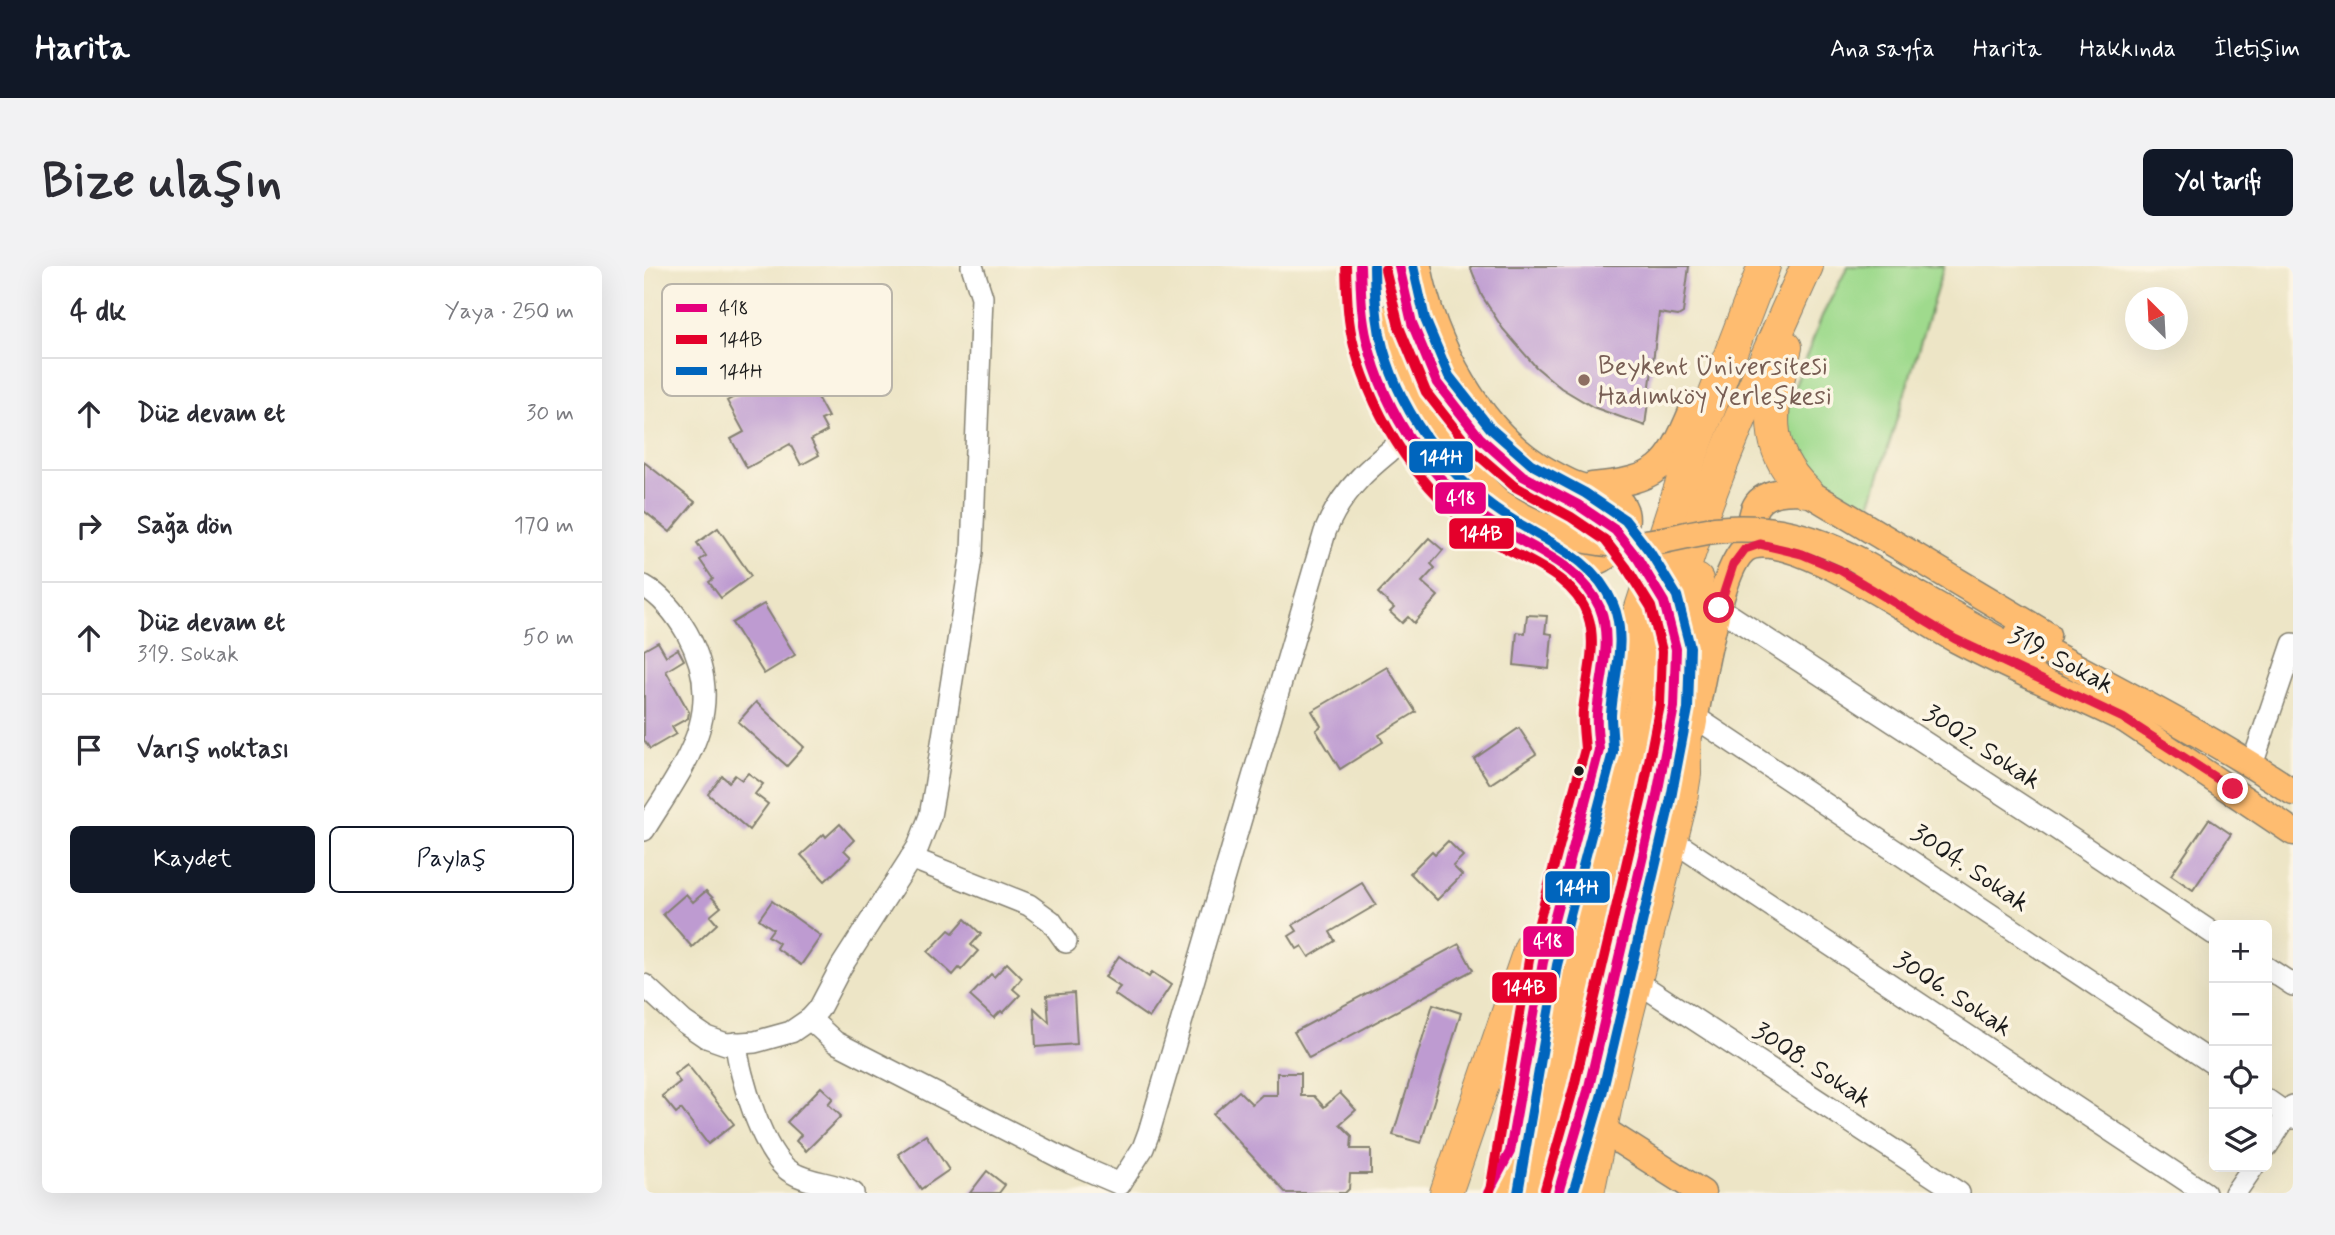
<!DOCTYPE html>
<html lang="tr">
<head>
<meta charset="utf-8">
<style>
	body { margin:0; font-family:Mynerve,sans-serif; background:#f2f2f3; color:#2b2b33 }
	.controls { position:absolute; right:21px; bottom:21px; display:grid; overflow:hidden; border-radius:10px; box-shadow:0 7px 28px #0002 }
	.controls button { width:63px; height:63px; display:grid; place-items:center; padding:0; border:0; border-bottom:2px solid #e1e1e2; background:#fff; color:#2b2b33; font:35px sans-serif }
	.compass { position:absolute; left:1481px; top:21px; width:63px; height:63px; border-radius:50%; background:#fff; box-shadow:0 7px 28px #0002; rotate:336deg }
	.stop { position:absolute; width:21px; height:21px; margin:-16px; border:5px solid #e11d48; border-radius:50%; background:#fff }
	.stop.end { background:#e11d48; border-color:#fff; box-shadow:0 2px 7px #0008 }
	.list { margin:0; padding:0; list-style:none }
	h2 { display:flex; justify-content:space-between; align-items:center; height:91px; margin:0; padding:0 28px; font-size:30px }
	h2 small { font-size:23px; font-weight:400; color:#7c7c81 }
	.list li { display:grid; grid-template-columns:46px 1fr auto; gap:21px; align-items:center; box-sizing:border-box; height:112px; padding:0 28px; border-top:2px solid #e1e1e2 }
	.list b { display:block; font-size:26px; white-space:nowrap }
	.list p { margin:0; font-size:23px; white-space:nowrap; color:#7c7c81 }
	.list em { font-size:23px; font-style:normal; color:#7c7c81 }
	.actions { display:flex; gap:14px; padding:21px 28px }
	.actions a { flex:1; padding:16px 0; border:2px solid #111827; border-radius:10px; text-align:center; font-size:24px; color:#111827 }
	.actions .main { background:#111827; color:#fff }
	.icon { flex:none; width:38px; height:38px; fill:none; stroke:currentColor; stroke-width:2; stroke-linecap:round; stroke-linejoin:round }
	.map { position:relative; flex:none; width:1649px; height:927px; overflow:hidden; border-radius:10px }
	header { display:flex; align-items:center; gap:42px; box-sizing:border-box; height:98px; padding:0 35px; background:#111827; color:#fff }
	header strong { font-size:33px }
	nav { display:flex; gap:38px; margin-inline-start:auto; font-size:24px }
	.intro { display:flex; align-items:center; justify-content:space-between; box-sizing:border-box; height:168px; padding:0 42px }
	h1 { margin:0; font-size:49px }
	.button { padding:18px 32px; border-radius:10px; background:#111827; color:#fff; font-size:24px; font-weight:700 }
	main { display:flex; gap:42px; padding:0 42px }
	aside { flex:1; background:#fff; border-radius:10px; box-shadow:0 7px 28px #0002 }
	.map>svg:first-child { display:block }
	.green { fill:#9fda8d; stroke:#5e7b54; stroke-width:2 }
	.building { fill:#be9bd1 }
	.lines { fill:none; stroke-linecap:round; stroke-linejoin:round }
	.major-tunnel { stroke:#c3bda4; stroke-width:26; stroke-dasharray:26 13; stroke-linecap:butt }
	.minor-casing { stroke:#848071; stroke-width:24 }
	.major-casing { stroke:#848071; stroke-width:29 }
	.highway-casing { stroke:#848071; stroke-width:34 }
	.minor { stroke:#fff; stroke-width:21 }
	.major { stroke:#febc70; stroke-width:26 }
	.highway { stroke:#febc70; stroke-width:32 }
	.major-bridge-casing { stroke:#848071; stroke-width:29; stroke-linecap:butt }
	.major-bridge { stroke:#febc70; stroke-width:26 }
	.bus-1-casing { stroke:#fcf5e5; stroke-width:16 }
	.bus-2-casing { stroke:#fcf5e5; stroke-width:16 }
	.bus-3-casing { stroke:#fcf5e5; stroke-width:16 }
	.bus-1 { stroke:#e5007d; stroke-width:10 }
	.bus-2 { stroke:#e4002b; stroke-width:10 }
	.bus-3 { stroke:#0065bd; stroke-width:10 }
	.route { stroke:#e11d48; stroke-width:9 }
	.education-dot { fill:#8d6e63; stroke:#fcf5e5; stroke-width:2.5 }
	.bus-dot { fill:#1c1c1c; stroke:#fcf5e5; stroke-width:2.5 }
	.labels { text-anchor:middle; stroke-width:7; stroke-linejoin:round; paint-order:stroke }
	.education-label { font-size:26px; fill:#785e54; stroke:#fcf5e5; text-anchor:start }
	.street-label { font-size:26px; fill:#1c1c1c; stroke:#fcf5e5 }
	.key { fill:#fcf5e5; stroke:#b9b4a9; stroke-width:2 }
	.key-label { font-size:19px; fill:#1c1c1c }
	.line-badge { stroke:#fcf5e5; stroke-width:2.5 }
	.badge-label { font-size:19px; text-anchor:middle; font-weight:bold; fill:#fff }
</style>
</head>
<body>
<header>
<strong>Harita</strong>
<nav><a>Ana sayfa</a><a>Harita</a><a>Hakkında</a><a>İletişim</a></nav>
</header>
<div class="intro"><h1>Bize ulaşın</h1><a class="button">Yol tarifi</a></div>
<main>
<aside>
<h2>4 dk<small>Yaya · 250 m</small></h2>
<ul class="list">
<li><svg class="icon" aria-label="ahead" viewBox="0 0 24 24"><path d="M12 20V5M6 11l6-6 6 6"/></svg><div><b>Düz devam et</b></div><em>30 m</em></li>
<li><svg class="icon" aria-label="right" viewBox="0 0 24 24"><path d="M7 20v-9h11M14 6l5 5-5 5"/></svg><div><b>Sağa dön</b></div><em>170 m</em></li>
<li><svg class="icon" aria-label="ahead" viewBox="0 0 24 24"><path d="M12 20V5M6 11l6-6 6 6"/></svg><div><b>Düz devam et</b><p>319. Sokak</p></div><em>50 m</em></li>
<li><svg class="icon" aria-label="arrive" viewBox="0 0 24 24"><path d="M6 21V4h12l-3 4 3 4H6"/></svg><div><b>Varış noktası</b></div></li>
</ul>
<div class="actions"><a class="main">Kaydet</a><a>Paylaş</a></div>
</aside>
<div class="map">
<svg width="1649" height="927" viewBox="0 0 1649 927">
	<rect width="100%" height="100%" fill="#fcf5e5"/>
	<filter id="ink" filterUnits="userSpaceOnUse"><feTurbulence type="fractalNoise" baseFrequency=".0143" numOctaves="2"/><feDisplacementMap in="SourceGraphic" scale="14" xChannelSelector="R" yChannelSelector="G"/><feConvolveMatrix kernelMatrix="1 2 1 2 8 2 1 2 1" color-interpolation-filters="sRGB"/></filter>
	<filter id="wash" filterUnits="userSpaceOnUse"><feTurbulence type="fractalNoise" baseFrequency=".00686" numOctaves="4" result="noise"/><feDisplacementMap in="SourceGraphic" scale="28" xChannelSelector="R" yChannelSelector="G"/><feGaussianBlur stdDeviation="1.57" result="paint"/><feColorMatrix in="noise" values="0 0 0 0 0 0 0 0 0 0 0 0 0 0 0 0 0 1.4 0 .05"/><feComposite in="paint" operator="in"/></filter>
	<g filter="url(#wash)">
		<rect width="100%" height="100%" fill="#ede5c6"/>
		<path class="green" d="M1204,0H1300L1222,253L1155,207L1141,156L1143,140L1178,50Z"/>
		<g id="blocks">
			<g class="building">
				<path d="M826,0H1045L1039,47L1034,50L1015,47L1001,160L949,141L917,122L892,101L859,63L838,30Z"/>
				<path d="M108,65L119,83L140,71L184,151L177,154L183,165L167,174L175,189L157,199L146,178L103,202L87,173L100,166L83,135L101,125L89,103L100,96L89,76Z"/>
				<path d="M0,196L51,236L26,266L0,245Z"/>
				<path d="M74,262L107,310L77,332L65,316L69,313L56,294L62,290L53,277Z"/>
				<path d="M785,272L799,284L787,298L791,302L778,316L794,330L770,357L764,351L758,357L746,346L750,342L734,327Z"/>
				<path d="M120,338L151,389L120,408L88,357Z"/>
				<path d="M883,349L903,350L901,367L908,368L905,403L870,399L873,366L881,367Z"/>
				<path d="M14,376L22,390L34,383L40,394L22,405L45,446L44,452L28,461L32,468L6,483L0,474V384Z"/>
				<path d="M743,401L772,446L735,469L739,476L696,503L672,464L677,460L668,445Z"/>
				<path d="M112,436L160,481L143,500L94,456Z"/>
				<path d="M875,462L892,488L846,518L830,493Z"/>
				<path d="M104,507L119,518L111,528L124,538L105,564L64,528L78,510L85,516L91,509L98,514Z"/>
				<path d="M1565,553L1587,568L1549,624L1527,609Z"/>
				<path d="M196,558L210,574L200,584L207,591L181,615L157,589L180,568L182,571Z"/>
				<path d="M804,575L819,590L809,600L818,609L793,634L766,607L788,585L791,588Z"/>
				<path d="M718,617L732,639L686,666L691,675L665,691L658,680L653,683L645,670L653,665L649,659Z"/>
				<path d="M62,625L77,641L66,650L73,658L48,681L19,648L42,628L49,636Z"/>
				<path d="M128,635L177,670L157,699L132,682L135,677L124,670L129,663L115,653Z"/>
				<path d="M321,653L337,668L327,679L334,685L317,704L315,702L309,709L284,686L305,664L309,667Z"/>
				<path d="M815,678L829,704L665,792L650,766Z"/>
				<path d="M475,690L505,711L508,706L527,719L505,752L470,728L476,721L461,711Z"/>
				<path d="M363,697L378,712L369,723L376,729L359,747L357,745L350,752L326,730L347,708L350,711Z"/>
				<path d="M430,727L433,778L392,781L390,742L405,756L403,729Z"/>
				<path d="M789,738L817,747L777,877L749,869Z"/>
				<path d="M43,798L90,858L64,878L37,843L32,847L18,830L36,816L30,808Z"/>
				<path d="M633,807H657V830H670L680,841L696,827L712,844L696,858L708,870L707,883H727V908H706L705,923L701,927H642L569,848L595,825L608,838L618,829H633Z"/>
				<path d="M177,821L189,832L184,838L197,850L162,885L152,875L157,869L143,856Z"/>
				<path d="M282,869L305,904L277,923L254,888Z"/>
				<path d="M343,905L361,919L355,927H326Z"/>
			</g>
		</g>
	</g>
	<g filter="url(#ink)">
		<use href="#blocks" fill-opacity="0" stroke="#848071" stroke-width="2"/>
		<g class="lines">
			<g class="major-tunnel">
				<path d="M894,220C920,233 950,245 971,265C989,281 1001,304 1013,324"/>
				<path d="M1012,534L1031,432"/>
			</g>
			<g class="minor-casing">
				<g id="minor">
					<path d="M0,320C19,331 32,348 43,367C86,445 40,499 0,564"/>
					<path d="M1075,342L1407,559L1570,668"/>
					<path d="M1051,451L1570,798"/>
					<path d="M1608,499L1649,378"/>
					<path d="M1028,574L1561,927"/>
					<path d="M267,592L385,639L407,655L422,676"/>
					<path d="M1623,702L1649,719"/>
					<path d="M992,715L1315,927"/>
					<path d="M0,719L40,756L62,771L82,778L111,776L147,766L166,753L175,743L197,701L274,581L286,550L291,522L328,286L338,31L328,0"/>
					<path d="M166,753L191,776L427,897L476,918"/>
					<path d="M92,777C95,809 119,889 147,906C166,918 190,916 209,927"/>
					<path d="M1623,834L1649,852"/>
					<path d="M1623,880L1649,840"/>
					<path d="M476,918L499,882L505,866L681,266C698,222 729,198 765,170"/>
					<path d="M1591,927L1609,901"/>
				</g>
			</g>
			<g class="major-casing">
				<g id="major">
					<path d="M716,0C710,97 772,210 854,261C885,281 930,294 949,327C973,368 950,413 953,457"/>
					<path d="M755,0C767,87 806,149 873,205"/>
					<path d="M774,0C788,75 835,168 905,206C913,210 920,214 929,218C943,224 968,225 977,238C991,256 972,288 954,295C941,299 924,295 911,293"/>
					<path d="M736,52C757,130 798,184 856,237"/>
					<path d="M948,220C1014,214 1024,203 1049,143"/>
					<path d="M1116,278C1108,268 1105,260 1109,247C1115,224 1142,225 1162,225L1403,369"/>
					<path d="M1220,298L1388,393"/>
					<path d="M1373,369C1466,420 1561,467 1649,526"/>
					<path d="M1464,442L1649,566"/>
					<path d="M1049,461C1055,427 1076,304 1100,284C1137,254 1278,356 1315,375C1368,403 1424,426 1478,452"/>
					<path d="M956,862L1058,927"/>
					<path d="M914,927L944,825L1012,534"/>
				</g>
			</g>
			<g class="highway-casing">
				<g id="highway">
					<path d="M1142,81C1128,138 1115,180 1162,225"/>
					<path d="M802,927L886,682"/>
					<path d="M860,927L899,696L968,431L1043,201L1120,0"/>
					<path d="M895,927C920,756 956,587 1004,420C1023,358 1041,295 1064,234C1094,154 1128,77 1163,0"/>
					<path d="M944,927L968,809L1036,540L1041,508L1040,404L1053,314"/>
				</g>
			</g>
			<use href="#minor" class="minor"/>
			<use href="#major" class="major"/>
			<use href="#highway" class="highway"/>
			<g class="major-bridge-casing">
				<path id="major-bridge" d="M856,237C896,263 939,279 987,278C1015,278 1043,267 1071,264C1122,258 1172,271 1216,295"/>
			</g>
			<use href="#major-bridge" class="major-bridge"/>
			<g class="bus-1-casing">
				<g id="bus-1">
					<path d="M716,0C717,25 717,49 723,74C740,147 790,221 854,261C891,285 937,299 956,342C969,374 956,414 953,447C952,459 954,472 955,484L899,696L866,886L844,927"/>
					<path d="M755,0L768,57L793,117L836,172L879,210L934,239L971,264L994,293L1020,336L1032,383L1030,441L1012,534L944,825L914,927"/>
				</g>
			</g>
			<g class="bus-2-casing">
				<g id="bus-2">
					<path d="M702,0C703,27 703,54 710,80C731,156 778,229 845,273C879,294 930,309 944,350C954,379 942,415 939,445C938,457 940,470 941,483L885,694L846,925"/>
					<path d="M741,3L755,61L782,126L826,182L870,220L927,251L961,274L982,301L1007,341L1018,385L1016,439L998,531L930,821L901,923"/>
				</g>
			</g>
			<g class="bus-3-casing">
				<g id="bus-3">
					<path d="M730,0C730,23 732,46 736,69C751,139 801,210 861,249C901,276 949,290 969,338C984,373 969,413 967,449C967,461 969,474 969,486L913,699L874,927"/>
					<path d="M769,0L781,53L805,110L846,162L887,198L941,227L981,254L1006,286L1033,330L1046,381L1044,443L1026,537L958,828L929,927"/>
				</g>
			</g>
			<use href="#bus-1" class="bus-1"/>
			<use href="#bus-2" class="bus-2"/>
			<use href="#bus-3" class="bus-3"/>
		</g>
	</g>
	<g class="lines" filter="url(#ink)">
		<path class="route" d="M1075,342L1089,299L1101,283L1116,278L1158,288L1196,304L1311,373L1479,452L1589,523"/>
	</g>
	<circle class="education-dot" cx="940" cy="114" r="7"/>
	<circle class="bus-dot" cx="935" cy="505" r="6"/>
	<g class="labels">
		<g class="education-label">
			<text x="954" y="108">Beykent Üniversitesi<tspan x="954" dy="30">Hadımköy Yerleşkesi</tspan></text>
		</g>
		<g class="street-label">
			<text transform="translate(1418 393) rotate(28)" y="9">319. Sokak</text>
			<text transform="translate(1339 480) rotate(33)" y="9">3002. Sokak</text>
			<text transform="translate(1327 601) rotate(34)" y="9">3004. Sokak</text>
			<text transform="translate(1310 727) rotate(33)" y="9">3006. Sokak</text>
			<text transform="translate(1169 798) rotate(33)" y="9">3008. Sokak</text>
		</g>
	</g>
	<rect x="18" y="18" width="230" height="112" rx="10" class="key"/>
	<rect x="32" y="38" width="31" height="8" fill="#e5007d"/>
	<rect x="32" y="69" width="31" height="9" fill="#e4002b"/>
	<rect x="32" y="101" width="31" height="8" fill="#0065bd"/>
	<g class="key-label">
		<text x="75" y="49">418</text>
		<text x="75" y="80">144B</text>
		<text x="75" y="112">144H</text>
	</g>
	<g class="line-badge">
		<rect x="764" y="174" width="66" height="34" rx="7" fill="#0065bd"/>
		<rect x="790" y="215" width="53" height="34" rx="7" fill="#e5007d"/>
		<rect x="804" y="251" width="67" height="33" rx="7" fill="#e4002b"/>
		<rect x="900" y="604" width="67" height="34" rx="7" fill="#0065bd"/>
		<rect x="878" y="659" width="53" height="33" rx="7" fill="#e5007d"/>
		<rect x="847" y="705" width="67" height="33" rx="7" fill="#e4002b"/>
	</g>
	<g class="badge-label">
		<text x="797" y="198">144H</text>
		<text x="817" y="239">418</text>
		<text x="837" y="274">144B</text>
		<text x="933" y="628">144H</text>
		<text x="904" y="682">418</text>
		<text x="880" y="728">144B</text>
	</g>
</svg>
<div class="controls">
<button>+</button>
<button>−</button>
<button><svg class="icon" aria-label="locate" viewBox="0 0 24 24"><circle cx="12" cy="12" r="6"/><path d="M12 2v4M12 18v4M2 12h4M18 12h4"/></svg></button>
<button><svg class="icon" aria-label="layers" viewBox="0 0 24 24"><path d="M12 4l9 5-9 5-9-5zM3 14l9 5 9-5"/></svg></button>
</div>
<svg class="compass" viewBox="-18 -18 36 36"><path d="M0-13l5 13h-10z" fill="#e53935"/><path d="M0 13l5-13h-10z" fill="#7c7c81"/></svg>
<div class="stop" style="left:1075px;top:342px"></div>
<div class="stop end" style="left:1589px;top:523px"></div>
</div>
</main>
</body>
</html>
